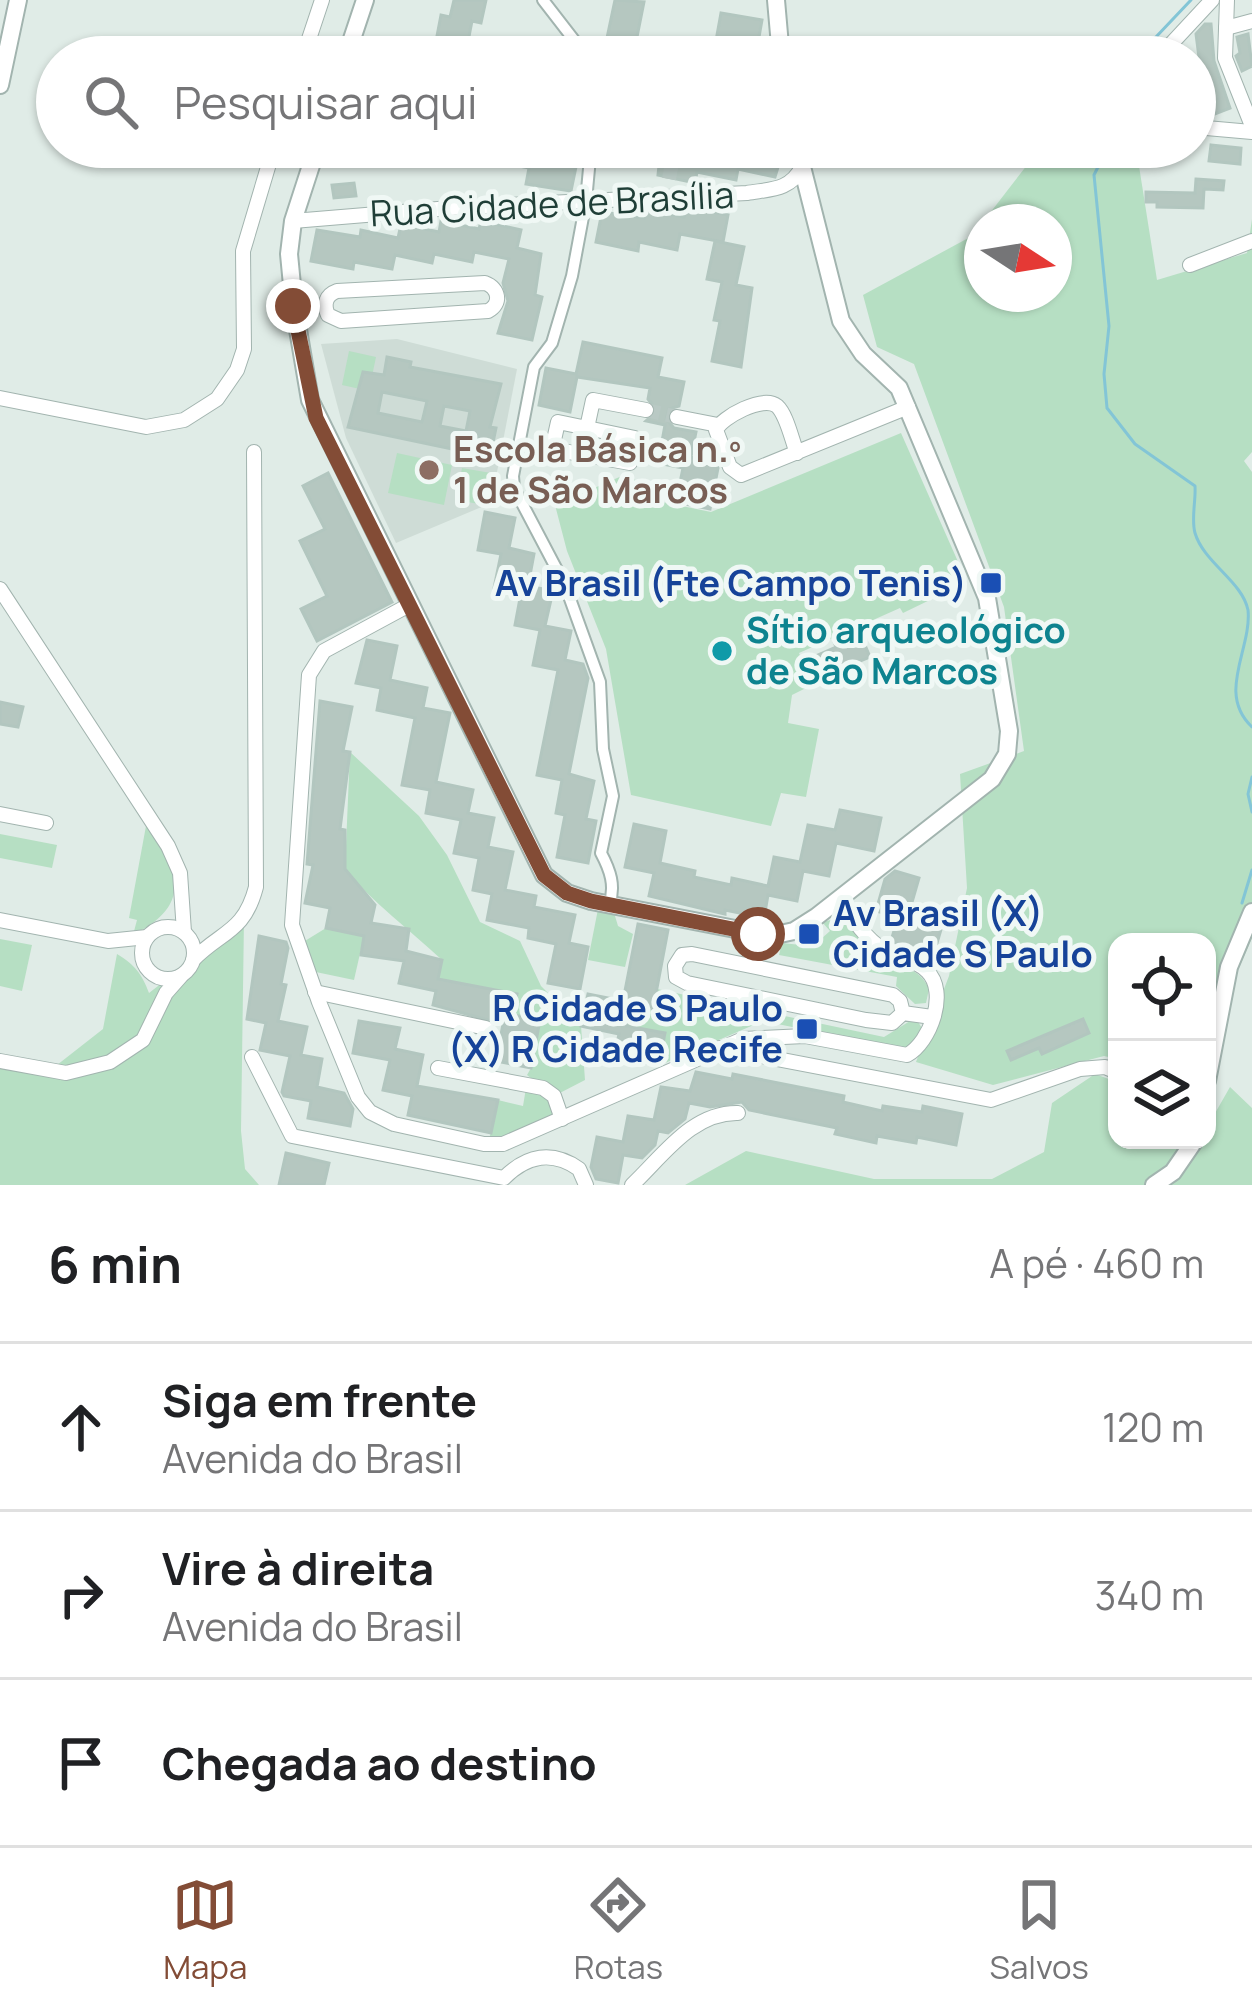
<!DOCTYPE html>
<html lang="pt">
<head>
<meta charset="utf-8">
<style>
	body { margin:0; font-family:Manrope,sans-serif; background:#f6f6f6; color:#202124 }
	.controls { position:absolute; right:36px; bottom:36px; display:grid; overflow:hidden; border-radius:24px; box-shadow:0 3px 9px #0004 }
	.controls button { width:108px; height:108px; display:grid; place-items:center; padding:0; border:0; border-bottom:3px solid #e0e0e0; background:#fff; color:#202124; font:60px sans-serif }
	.compass { position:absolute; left:964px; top:204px; width:108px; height:108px; border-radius:50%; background:#fff; box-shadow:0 3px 9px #0004; rotate:102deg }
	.stop { position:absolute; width:36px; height:36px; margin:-27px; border:9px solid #834c36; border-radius:50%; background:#fff }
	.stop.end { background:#834c36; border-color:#fff; box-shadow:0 3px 12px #0008 }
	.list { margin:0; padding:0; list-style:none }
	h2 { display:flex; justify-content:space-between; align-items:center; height:156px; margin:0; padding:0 48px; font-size:51px }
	h2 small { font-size:39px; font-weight:400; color:#757577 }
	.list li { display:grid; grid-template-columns:78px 1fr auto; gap:36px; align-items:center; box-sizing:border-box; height:168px; padding:0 48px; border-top:3px solid #e0e0e0 }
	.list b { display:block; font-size:45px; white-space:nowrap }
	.list p { margin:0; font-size:39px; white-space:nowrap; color:#757577 }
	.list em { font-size:39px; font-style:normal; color:#757577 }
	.icon { flex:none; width:66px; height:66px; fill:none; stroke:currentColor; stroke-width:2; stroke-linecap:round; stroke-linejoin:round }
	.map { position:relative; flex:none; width:1252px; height:1185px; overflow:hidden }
	.search { position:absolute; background:#fff; box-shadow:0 3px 9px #0004; left:36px; right:36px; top:36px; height:132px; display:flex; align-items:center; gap:30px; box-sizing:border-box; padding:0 42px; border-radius:66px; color:#757577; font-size:45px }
	.sheet { height:660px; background:#fff }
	nav { display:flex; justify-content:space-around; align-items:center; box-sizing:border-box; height:168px; border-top:3px solid #e0e0e0; background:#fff; font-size:33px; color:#757577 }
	nav a { display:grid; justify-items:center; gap:6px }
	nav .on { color:#834c36 }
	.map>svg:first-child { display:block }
	.built { fill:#cedcd6 }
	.green { fill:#b6dfc3 }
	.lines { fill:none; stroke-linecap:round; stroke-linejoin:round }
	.stream { stroke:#83c5d6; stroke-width:3 }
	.building { fill:#b5c7c0; stroke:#b2c6bf; stroke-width:3; fill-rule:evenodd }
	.minor-tunnel { stroke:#b9c9c4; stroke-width:14; stroke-dasharray:14 7; stroke-linecap:butt }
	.pedestrian-casing { stroke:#a2b4af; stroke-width:14 }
	.minor-casing { stroke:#a2b4af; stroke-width:16 }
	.tertiary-casing { stroke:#a2b4af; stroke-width:20 }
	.pedestrian { stroke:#fff; stroke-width:10 }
	.minor { stroke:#fff; stroke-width:14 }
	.tertiary { stroke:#fff; stroke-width:16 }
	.route { stroke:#834c36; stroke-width:15 }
	.education-dot { fill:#8d6e63; stroke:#f0f8f5; stroke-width:4.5 }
	.transit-dot { fill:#1a4fb4; stroke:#f0f8f5; stroke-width:4.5 }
	.culture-dot { fill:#0f9aa8; stroke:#f0f8f5; stroke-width:4.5 }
	.labels { text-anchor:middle; stroke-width:10; stroke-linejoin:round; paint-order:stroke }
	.street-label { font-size:36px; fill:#1f3e37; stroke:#f0f8f5 }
	.education-label { font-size:36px; font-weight:bold; fill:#785e54; stroke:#f0f8f5; text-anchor:start }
	.transit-label { font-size:36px; font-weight:bold; fill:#164399; stroke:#f0f8f5; text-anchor:end }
	.culture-label { font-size:36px; font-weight:bold; fill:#0d838f; stroke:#f0f8f5; text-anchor:start }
</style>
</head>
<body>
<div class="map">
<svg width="1252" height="1185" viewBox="0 0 1252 1185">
	<rect width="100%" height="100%" fill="#e0ece7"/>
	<path class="built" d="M397,339L517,369L491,503L396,543L346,438L321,344Z"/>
	<g class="green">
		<path d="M1041,147H1136L1157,280L1247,253L1252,219V452L1244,461L1252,472V938L1207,1042V942H1117V1059L1104,1056L993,1085L916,1062L949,976L967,888L960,774L1024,751L1004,607L914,364L877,347L863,295L972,236L982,223V294H1054V222H983Z"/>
		<path d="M349,351L376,357L369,391L342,385Z"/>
		<path d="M901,433L967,582L903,613L900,608L799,653L812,685L792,695L788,723L819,729L806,797L781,793L771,826L631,795L606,649L567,551L555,505L631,472L643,498L711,512Z"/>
		<path d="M397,453L452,465L444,505L388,493Z"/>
		<path d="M462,468L491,473L485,505L456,500Z"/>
		<path d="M350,752L419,816L447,855L480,922L520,941L541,986L581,1026L585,1080L554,1096L527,1075L531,1068L513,1015L438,979L442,960C409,929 374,904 345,869Z"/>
		<path d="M146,826C181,872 192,905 133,935L137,920L129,918Z"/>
		<path d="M0,834L57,845L52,868L0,858Z"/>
		<path d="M599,904L612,906L618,926L633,934L625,967L588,960Z"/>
		<path d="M840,918C858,927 864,948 882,958C901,969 919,966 929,989L926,1003L915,1004L896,986L897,977L779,955L782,943L801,945L814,932L821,939L830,931L822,922Z"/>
		<path d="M244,919L241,1131L245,1169L259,1185H0V1056L57,1065L103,1029L117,954C135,965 142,974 149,993Z"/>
		<path d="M326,928L364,936L354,980L311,971L300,944Z"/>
		<path d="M0,939L32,945L22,991L0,986Z"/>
		<path d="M657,989L884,1037L910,1021L918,1022L924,1031L910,1046L899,1049L763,1021L658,1066L665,1033L627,1026L631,1006L653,1009Z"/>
		<path d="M1095,1074L1117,1082V1140H1207V1114L1214,1115L1230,1087L1252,1108V1185H685L746,1151L874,1179H992L1044,1152L1052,1103Z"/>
		<path d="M526,1088L545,1092L557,1117L510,1138L489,1140L498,1100L523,1106Z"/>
	</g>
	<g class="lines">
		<g class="stream">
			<path d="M1137,57L1191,0"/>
			<path d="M1116,147L1113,162L1098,167L1094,175L1109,326L1104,374L1107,408L1135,444L1195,486C1196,501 1191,519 1195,533C1204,563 1242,581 1248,610C1252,649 1216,693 1252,727"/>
			<path d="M1252,777L1248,794L1252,812"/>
			<path d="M1242,903L1252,870"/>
		</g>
	</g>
	<g class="building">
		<path d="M454,0H486L481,23L472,21L465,57H433L441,15L450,17Z"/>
		<path d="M615,0L644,2L633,57H603Z"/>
		<path d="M721,13L762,20L756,54L715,46Z"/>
		<path d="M1205,24H1211L1214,61L1230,108L1212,115L1208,103L1198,104L1200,78H1195V65H1200L1196,34Z"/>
		<path d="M1248,34L1252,66L1242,71L1236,56L1240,53L1237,37Z"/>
		<path d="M1211,145L1241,148L1240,164L1209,161Z"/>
		<path d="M508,147H541L539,154L577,162L571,191L526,184L529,168L505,163Z"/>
		<path d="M661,147L701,151L702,147H781L783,151L775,177L738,169L736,180L697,172L695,183L658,175Z"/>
		<path d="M1196,179L1224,181L1223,190L1204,189L1203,208L1157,207V202H1146V192L1195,193Z"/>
		<path d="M354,183L356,196L334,198L332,185Z"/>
		<path d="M686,207L728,215L723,242L680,234L677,250L639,242L638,251L596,242L602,212L644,218L646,210L684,217Z"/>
		<path d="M441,221L479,229L481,221L521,230L517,248L541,254L535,295L542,297L532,340L498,333L508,301L503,283L509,259L474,252L472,262L434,254L432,263L395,255L392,269L354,262L353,269L311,261L317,230L360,237L361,230L398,238L401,224L439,232Z"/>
		<path d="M715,241L744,247L736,285L752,288L741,367L712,361L720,321L714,320L722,282L707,279Z"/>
		<path d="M583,342L662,358L658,377L684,382L679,406L669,409L666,419L674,428L696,432L691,457L716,462L718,468L710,509L676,502L683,468L658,463L665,425L646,421L657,411L648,399L650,388L577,377L570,412L539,405L546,368L576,374Z"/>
		<path d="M387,357L411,362L410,367L501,384L490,427L496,428L490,457L348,427L363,372L384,375ZM382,392L427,401L422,422L378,413ZM444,406L470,411L466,431L440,426Z"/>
		<path d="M328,473L392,602L317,641L301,609L327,596L300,541L325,529L303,486Z"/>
		<path d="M485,512L515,518L509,548L534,554L528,586L553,591L545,626L571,631L565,660L583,664L588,678L569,774L594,781L586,819L596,821L588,863L557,857L565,815L556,813L562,780L537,775L558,670L533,665L540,630L515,625L521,593L494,588L501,554L478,550Z"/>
		<path d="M859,631L870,657L819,678L811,658L836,647L834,642Z"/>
		<path d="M367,640L397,646L390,680L427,688L423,708L450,713L436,782L473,790L468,813L494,818L488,847L513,852L505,890L536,896L534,907L575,915L569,943L588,947L580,989L548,983L556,944L528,938L529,928L487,920L492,894L473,890L479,858L454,853L461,820L426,813L430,790L402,785L415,718L377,710L381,688L356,683Z"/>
		<path d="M320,701L352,707L343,751L350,752L340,829L345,830V869L375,905L371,923L409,929L406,951L442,960L438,979L517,994L513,1015L540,1020L531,1068L496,1061L503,1024L433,1005L436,991L399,983L404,961L361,955L364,936L326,928L330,908L305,903L313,865L307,864Z"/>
		<path d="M0,702L23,707L18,727L0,724Z"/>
		<path d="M840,810L881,818L874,851L836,843L829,876L803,871L797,901L768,895L764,918L725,910V914L649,896L654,873L625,867L634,824L666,831L660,863L695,871L694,877L731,885L732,878L768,886L774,857L800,862L808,825L835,830Z"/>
		<path d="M895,871L919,878L908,916L942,926L933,957L891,941L898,917L876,911L885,879Z"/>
		<path d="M638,924L668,930L653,1009L631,1006L627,1026L665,1033L659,1064L655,1065L614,1057L619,1034L581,1026L588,994L623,1001Z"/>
		<path d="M259,936L286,942L288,948L281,984L286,985L278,1021L307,1027L301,1055L322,1059L317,1087L344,1093L353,1109L350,1126L308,1118L311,1101L284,1096L282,1092L290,1056L260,1050L266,1023L247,1019Z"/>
		<path d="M1083,1019L1089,1033L1042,1054L1039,1048L1011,1060L1007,1051Z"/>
		<path d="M359,1021L400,1028L395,1049L423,1055L417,1086L498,1100L491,1133L408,1115L412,1096L383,1090L390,1060L353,1053Z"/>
		<path d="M696,1072L732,1079L733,1074L844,1096L843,1102L882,1111L883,1106L922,1112L923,1106L962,1114L956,1145L917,1137L916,1143L877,1136L876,1143L835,1134L837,1128L749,1110L742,1102L710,1107L689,1103L685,1119L668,1133L658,1131L655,1145L642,1158L623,1155L618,1183L596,1179L591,1167L597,1137L623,1142L628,1116L654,1120L661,1087L690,1091Z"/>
		<path d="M286,1153L329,1163L324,1185H279Z"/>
	</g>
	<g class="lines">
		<g class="minor-tunnel">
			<path d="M669,179L675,147"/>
			<path d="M646,410L677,417"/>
		</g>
		<g class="pedestrian-casing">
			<g id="pedestrian">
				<path d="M543,0L574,40L580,57"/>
				<path d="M591,147L586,201L572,276L552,343L534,367L513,476L514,488L565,585L600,682L603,749L613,796L601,853C610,870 616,886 609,905"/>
			</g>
		</g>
		<g class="minor-casing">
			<g id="minor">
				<path d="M1227,0L1225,58L1252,126"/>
				<path d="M1226,28L1252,21"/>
				<path d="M303,57L322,0"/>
				<path d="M676,57H682"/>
				<path d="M1159,57L1212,0"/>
				<path d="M1195,127L1252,132"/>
				<path d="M293,221L450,208L747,193C770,189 790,191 802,167"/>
				<path d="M1190,265L1252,241"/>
				<path d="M485,283C499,288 502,304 488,311L341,321L328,315C323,304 326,295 337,291Z"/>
				<path d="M0,398L146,427L184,420L217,399L237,370L244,349L243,251L274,147"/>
				<path d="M677,417L718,425"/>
				<path d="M587,428L635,438L630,463L552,449L558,422L587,428L593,400L646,410"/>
				<path d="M797,453C792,441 787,415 777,406C763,395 722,417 716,430L730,467L741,475L908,407"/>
				<path d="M0,589L168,846L180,873L184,932"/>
				<path d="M411,604L324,651L309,675L292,925L319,1002L358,1097L370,1112L394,1124L484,1144H503L743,1039L805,1036L907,1055C930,1043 949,992 927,971C916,959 897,958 884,950C865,939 851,916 840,899"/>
				<path d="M0,814L46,823"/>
				<path d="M0,920L108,941L147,937"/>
				<circle cx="168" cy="953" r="26"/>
				<path d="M193,960C221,931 244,933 256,887L254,452"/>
				<path d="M315,992L486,1028"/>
				<path d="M903,1013L900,1001L893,995L692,954L682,955L675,966L676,977L687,983L866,1020L892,1023L903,1013L932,1017"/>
				<path d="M720,1048L991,1100L1080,1069L1105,1067L1117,1072"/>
				<path d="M252,1057L292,1136L504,1178C527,1155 552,1150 579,1169L586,1185"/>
				<path d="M0,1061L66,1073L110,1062L143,1040L166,993L181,976"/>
				<path d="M438,1068L543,1088L554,1096L562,1119"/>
				<path d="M632,1185C663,1156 692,1112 738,1113"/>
			</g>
		</g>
		<g class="tertiary-casing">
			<g id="tertiary">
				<path d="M776,0L781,57"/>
				<path d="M346,57L365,0"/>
				<path d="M0,85L18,0"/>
				<path d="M317,147L293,221L289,254L294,306L310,400L544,875L567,893L591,901L771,936L794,931L816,917L992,779L1007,754L1009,731L987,598L899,388L863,354L841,321L797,147"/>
				<path d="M1207,1081L1229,967L1252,912"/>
				<path d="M1154,1185L1173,1172L1195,1140"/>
			</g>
		</g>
		<use href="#pedestrian" class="pedestrian"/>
		<use href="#minor" class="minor"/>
		<use href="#tertiary" class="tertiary"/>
	</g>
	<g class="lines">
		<path class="route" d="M293,306L316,418L544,875L567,893L591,901L758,934"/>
	</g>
	<circle class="education-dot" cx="429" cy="470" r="12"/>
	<g class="transit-dot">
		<rect x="979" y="571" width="24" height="24" rx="6"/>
		<rect x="797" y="922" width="24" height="24" rx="6"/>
		<rect x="795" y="1017" width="24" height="24" rx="6"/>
	</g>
	<circle class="culture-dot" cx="722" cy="651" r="12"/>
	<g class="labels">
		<g class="street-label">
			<text transform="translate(552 204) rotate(-3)" y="13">Rua Cidade de Brasília</text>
		</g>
		<g class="education-label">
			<text x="453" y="462">Escola Básica n.º<tspan x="453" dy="41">1 de São Marcos</tspan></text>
		</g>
		<g class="transit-label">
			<text x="967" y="596">Av Brasil (Fte Campo Tenis)</text>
			<text x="833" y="926" text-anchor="start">Av Brasil (X)<tspan x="833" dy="41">Cidade S Paulo</tspan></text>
			<text x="783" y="1021">R Cidade S Paulo<tspan x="783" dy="41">(X) R Cidade Recife</tspan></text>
		</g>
		<g class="culture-label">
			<text x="746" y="643">Sítio arqueológico<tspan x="746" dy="41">de São Marcos</tspan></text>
		</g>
	</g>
</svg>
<div class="controls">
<button><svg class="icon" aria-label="locate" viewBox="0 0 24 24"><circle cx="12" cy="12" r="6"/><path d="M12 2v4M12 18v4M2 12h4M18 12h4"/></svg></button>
<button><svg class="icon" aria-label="layers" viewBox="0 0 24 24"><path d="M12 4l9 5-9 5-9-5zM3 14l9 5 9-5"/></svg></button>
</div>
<svg class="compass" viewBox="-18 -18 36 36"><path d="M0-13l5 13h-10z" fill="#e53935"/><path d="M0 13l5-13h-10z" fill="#757577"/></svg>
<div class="stop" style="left:758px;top:934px"></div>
<div class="stop end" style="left:293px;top:306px"></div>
<div class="search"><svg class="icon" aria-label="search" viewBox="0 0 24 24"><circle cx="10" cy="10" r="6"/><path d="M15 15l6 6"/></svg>Pesquisar aqui</div>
</div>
<section class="sheet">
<h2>6 min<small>A pé · 460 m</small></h2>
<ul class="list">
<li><svg class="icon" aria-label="ahead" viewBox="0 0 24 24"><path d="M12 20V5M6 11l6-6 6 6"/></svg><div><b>Siga em frente</b><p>Avenida do Brasil</p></div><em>120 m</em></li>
<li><svg class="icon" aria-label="right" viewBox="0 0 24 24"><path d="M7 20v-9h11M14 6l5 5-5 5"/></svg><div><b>Vire à direita</b><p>Avenida do Brasil</p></div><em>340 m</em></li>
<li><svg class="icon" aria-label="arrive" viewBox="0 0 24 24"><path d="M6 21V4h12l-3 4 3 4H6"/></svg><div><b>Chegada ao destino</b></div></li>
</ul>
</section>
<nav>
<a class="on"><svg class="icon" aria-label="map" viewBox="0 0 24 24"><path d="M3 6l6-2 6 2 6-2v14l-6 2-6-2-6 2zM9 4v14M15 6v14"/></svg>Mapa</a>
<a><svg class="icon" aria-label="directions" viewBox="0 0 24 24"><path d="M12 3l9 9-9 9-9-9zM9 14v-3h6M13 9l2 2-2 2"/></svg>Rotas</a>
<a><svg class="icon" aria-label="saved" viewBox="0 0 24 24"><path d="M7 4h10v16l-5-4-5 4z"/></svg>Salvos</a>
</nav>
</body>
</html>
